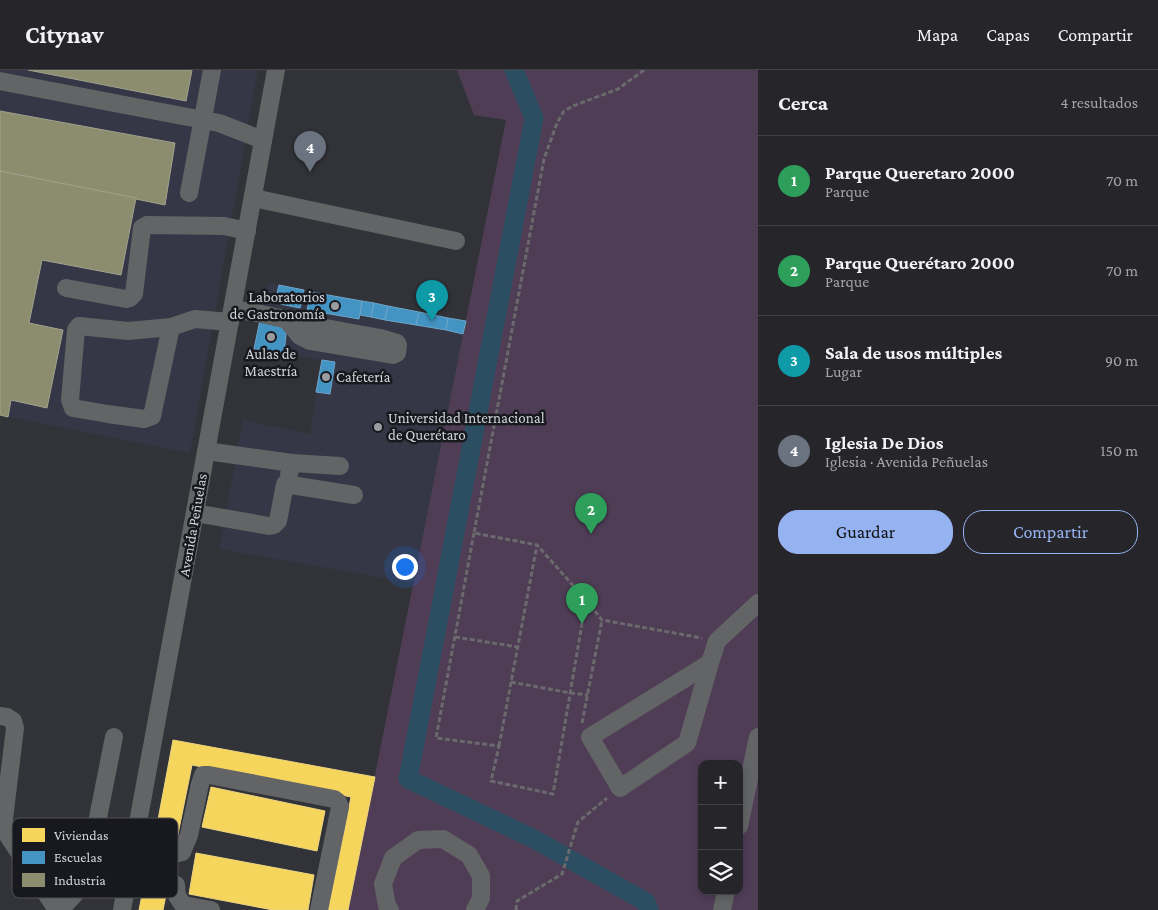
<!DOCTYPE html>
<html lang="es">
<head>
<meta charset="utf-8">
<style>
	body { margin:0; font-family:"Crimson Pro",serif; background:#2e2e32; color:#f1f3f6 }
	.controls { position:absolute; right:15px; bottom:15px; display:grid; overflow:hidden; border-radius:10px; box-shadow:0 2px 8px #0003 }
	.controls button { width:45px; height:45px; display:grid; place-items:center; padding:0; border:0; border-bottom:1px solid #424347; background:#26262a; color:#f1f3f6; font:25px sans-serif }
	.you { position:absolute; left:404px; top:496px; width:18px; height:18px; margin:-12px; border:4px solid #fff; border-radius:50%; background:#1a73e8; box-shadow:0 0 0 8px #1a73e833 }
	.badge { display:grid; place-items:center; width:32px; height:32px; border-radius:50%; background:#95b2f1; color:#fff; font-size:16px; font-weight:700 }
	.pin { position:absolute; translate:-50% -41px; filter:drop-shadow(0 1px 2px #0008) }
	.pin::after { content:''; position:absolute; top:26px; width:18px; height:15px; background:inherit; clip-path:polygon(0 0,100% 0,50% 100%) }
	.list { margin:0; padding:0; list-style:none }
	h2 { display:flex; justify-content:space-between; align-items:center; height:65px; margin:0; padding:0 20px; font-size:21px }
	h2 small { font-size:16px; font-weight:400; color:#a4a5a8 }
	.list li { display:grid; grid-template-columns:32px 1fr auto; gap:15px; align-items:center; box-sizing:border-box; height:90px; padding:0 20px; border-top:1px solid #424347 }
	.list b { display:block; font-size:19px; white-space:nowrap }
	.list p { margin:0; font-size:16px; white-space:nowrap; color:#a4a5a8 }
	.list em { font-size:16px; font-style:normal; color:#a4a5a8 }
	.actions { display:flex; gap:10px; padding:15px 20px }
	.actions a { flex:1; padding:11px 0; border:1px solid #95b2f1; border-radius:20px; text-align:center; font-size:18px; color:#95b2f1 }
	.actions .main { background:#95b2f1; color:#111 }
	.icon { flex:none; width:28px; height:28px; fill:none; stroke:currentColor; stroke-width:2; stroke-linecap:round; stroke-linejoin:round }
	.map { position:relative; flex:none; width:758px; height:840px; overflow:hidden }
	header { display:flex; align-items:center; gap:30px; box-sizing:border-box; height:70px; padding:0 25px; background:#26262a; border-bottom:1px solid #424347 }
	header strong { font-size:24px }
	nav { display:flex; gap:28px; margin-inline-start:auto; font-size:18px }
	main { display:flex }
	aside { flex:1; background:#26262a }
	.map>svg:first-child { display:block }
	.built { fill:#353746 }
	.green { fill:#4f3d56; fill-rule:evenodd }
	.homes { fill:#f6d55c; stroke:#ecd582 }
	.schools { fill:#4393c3; stroke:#6ea6ca }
	.industry { fill:#8c8c6e; stroke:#a1a28f }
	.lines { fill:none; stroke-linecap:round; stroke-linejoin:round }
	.canal { stroke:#2c4e63; stroke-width:19 }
	.path { stroke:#6a6a6d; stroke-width:3; stroke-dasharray:5 2.5; stroke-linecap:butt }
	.minor { stroke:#626465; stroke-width:18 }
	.poi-dot { fill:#9b9ca2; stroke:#18191e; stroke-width:2 }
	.labels { text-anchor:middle; stroke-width:5; stroke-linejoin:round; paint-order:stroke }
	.poi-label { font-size:15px; fill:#d3d4db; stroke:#18191e; text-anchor:start }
	.street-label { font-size:15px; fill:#d3d4db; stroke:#18191e }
	.key { fill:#18191e; stroke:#505157; stroke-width:1 }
	.key-label { font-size:14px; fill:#d3d4db }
</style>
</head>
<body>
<header>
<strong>Citynav</strong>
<nav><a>Mapa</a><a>Capas</a><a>Compartir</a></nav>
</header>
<main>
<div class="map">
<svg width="758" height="840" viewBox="0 0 758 840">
	<rect width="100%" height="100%" fill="#323338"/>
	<g class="built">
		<path d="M0,0H258L190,383L0,345Z"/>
		<path d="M268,213L466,251L413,513L219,479L243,350L310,364L322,290L254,279Z"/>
	</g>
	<path class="green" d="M457,0H758V840H348L506,50L474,45ZM702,694H739V821H702Z"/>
	<g class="homes">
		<path d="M173,670L375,707L348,840H328L351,727L192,695L176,774L154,771Z"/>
		<path d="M211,717L325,741L317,781L202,757Z"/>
		<path d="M196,783L314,805L308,840H273L189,824Z"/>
		<path d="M144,815L167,820L163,840H139Z"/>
	</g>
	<g class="schools">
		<path d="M279,215L304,220L300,238L280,234L282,224L277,223Z"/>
		<path d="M311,222L362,231L359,249L307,240Z"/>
		<path d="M362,231L374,233L371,247L360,245Z"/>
		<path d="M374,233L388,236L385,250L371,247Z"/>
		<path d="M388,236L419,242L416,255L385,250Z"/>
		<path d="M419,242L448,248L446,260L416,255Z"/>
		<path d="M448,248L466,251L463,264L446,260Z"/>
		<path d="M260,250L287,255L284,284L254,279Z"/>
		<path d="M322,290L335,292L330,324L316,322Z"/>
	</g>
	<g class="industry">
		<path d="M28,0H192L186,31Z"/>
		<path d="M0,41L175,73L165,135L0,101Z"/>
		<path d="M0,101L136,128L121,205L42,190L29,253L63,260L47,338L11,330L8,347L0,345Z"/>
	</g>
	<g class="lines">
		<path class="canal" d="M514,0L534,48L408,709L534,769L646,832L649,840"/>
		<g class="path">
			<path d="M644,0L618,19L573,36L564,41L557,53L544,89L474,463L537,475L586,530L602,550L702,568"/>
			<path d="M474,463L436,668L499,676L491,711L553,724L586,530"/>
			<path d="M455,567L518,577"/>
			<path d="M511,612L571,623L588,625"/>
			<path d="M582,653L602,550"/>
			<path d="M499,676L537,475"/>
			<path d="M516,840L517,831L562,804L578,752L607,728"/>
		</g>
		<g class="minor">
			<path d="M0,11L219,53L263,70"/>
			<path d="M189,123L212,0"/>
			<path d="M253,126L263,130L456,171"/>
			<path d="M66,218L126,229L130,228L134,224L142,158L147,155L224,156L247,161"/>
			<path d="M233,239L257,243L315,256L380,268L397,273L398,275L397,283L393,285L310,271L300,266L287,250"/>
			<path d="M171,257L152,346L144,349L108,344L73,338L70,330L76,260L79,256L128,261L171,257L195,249L230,252"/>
			<path d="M206,381L292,393"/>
			<path d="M289,404L292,393L340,396"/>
			<path d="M195,443L269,456L274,455L278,451L285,414L354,425"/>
			<path d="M710,593L590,667L620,718L687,673L710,593L717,571L758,533"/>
			<path d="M0,646L7,647L13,651L15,658L4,749L5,761L57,840"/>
			<path d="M739,756L758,667"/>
			<path d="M133,779L167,786L182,782L189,765L200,714L203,705H209L334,729L338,732L340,737L319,840"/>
			<path d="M129,801L164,808L176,815L177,826L183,835L211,840"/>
			<path d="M60,840L83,815L86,808L114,667"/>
			<path d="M122,840L276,0"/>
			<path d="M390,840L387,836L383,814L393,788L418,770L443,769L469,785L481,806V828L475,840"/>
			<path d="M722,840L726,821"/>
		</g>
	</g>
	<g class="poi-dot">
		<circle cx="335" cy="236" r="5"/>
		<circle cx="271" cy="267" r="5"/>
		<circle cx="326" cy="307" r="5"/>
		<circle cx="378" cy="357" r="5"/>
	</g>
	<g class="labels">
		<g class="poi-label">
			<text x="325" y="232" text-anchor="end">Laboratorios<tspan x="325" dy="17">de Gastronomía</tspan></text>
			<text x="271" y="289" text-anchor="middle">Aulas de<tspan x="271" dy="17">Maestría</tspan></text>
			<text x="336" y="312">Cafetería</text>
			<text x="388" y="353">Universidad Internacional<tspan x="388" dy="17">de Querétaro</tspan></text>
		</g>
		<g class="street-label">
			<text transform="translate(193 455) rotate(-80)" y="5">Avenida Peñuelas</text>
		</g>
	</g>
	<rect x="12" y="748" width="166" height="80" rx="8" class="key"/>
	<rect x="22" y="758" width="23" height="14" fill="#f6d55c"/>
	<rect x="22" y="781" width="23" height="13" fill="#4393c3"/>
	<rect x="22" y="803" width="23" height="14" fill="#8c8c6e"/>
	<g class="key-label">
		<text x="54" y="770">Viviendas</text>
		<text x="54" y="792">Escuelas</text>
		<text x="54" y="815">Industria</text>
	</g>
</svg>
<div class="controls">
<button>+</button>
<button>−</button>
<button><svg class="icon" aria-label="layers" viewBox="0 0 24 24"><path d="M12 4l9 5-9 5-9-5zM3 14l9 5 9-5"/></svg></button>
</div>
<div class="you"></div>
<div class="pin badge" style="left:582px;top:554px;background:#2e9e5b">1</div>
<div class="pin badge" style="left:591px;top:464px;background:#2e9e5b">2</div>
<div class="pin badge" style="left:432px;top:251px;background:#0f9aa8">3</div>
<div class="pin badge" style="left:310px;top:102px;background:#6b7280">4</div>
</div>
<aside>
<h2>Cerca<small>4 resultados</small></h2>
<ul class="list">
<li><span class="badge" style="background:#2e9e5b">1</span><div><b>Parque Queretaro 2000</b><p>Parque</p></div><em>70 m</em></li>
<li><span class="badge" style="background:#2e9e5b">2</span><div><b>Parque Querétaro 2000</b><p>Parque</p></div><em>70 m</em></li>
<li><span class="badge" style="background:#0f9aa8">3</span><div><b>Sala de usos múltiples</b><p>Lugar</p></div><em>90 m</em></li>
<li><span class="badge" style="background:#6b7280">4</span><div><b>Iglesia De Dios</b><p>Iglesia · Avenida Peñuelas</p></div><em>150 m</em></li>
</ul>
<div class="actions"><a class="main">Guardar</a><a>Compartir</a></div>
</aside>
</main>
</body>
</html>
